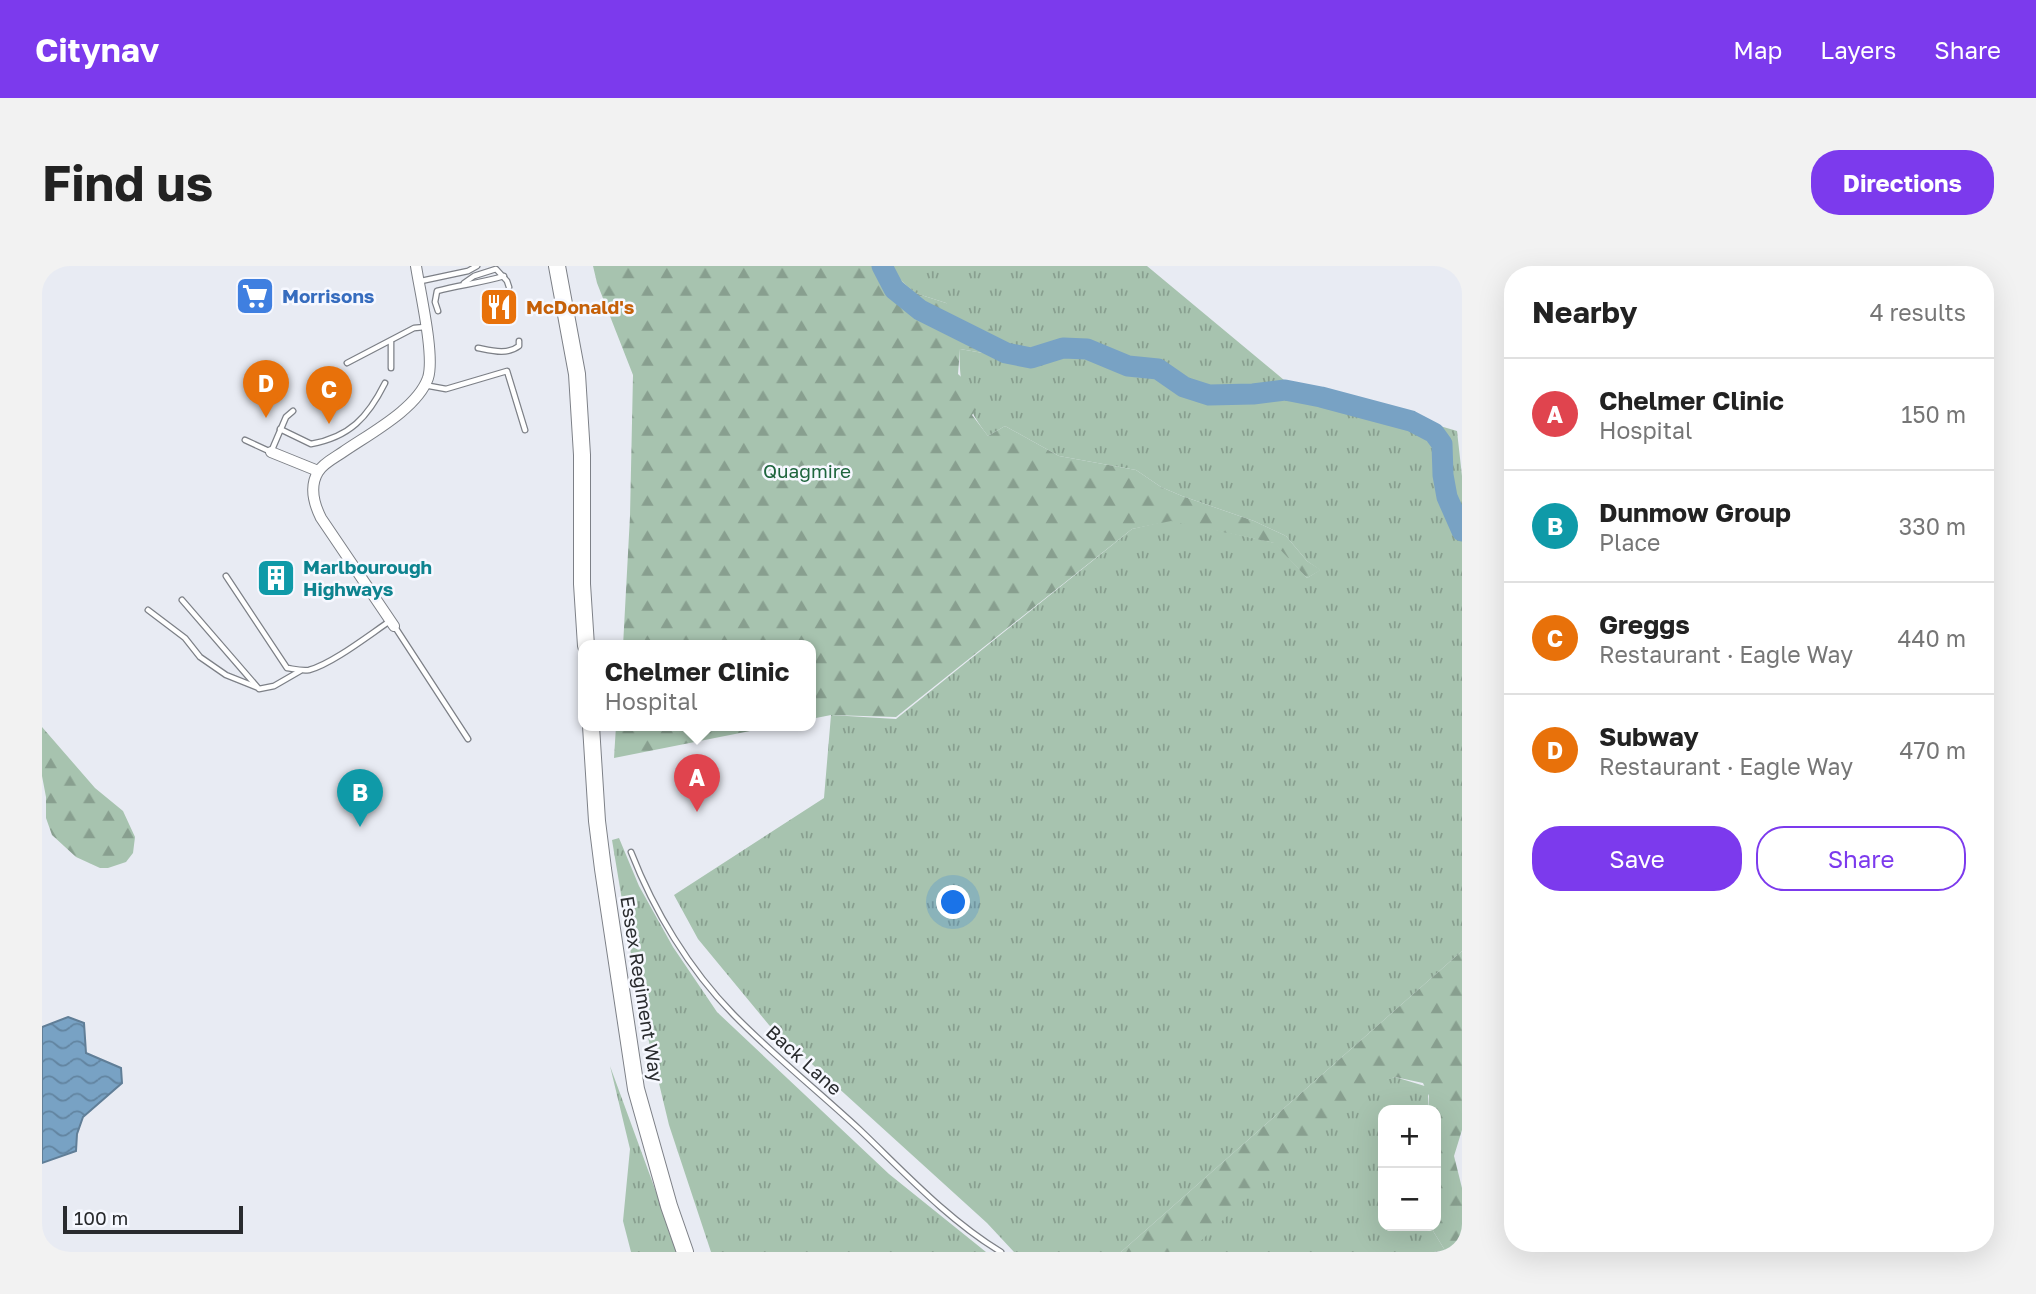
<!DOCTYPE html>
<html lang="en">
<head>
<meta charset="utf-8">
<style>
	body { margin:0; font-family:"Golos Text",sans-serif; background:#f2f2f2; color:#222 }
	.controls { position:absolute; right:21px; bottom:21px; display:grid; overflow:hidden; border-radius:14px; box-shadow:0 7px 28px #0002 }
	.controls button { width:63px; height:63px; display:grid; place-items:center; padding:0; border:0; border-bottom:2px solid #e0e0e0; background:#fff; color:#222; font:35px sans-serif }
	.scale { position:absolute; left:21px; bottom:18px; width:180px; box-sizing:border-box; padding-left:7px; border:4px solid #292b2e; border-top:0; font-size:19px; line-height:24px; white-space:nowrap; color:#292b2e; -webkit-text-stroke:5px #f6f8ff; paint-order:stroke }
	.you { position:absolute; left:912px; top:637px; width:24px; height:24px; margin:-18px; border:5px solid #fff; border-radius:50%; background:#1a73e8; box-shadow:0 0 0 10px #1a73e833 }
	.badge { display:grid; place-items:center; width:46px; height:46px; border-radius:50%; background:#7c3aed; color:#fff; font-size:23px; font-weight:700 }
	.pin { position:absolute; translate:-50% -58px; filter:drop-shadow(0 2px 4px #0008) }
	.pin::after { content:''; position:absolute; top:37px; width:24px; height:21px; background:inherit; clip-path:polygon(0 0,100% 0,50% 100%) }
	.popup { position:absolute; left:536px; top:374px; width:238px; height:91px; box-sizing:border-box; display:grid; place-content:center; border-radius:14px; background:#fff; filter:drop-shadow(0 2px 5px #0005); font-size:23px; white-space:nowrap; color:#767676 }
	.popup b { font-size:26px; color:#222 }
	.popup::after { content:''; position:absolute; left:50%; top:100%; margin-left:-14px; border:14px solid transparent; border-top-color:#fff }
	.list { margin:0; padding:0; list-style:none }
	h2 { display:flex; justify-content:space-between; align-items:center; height:91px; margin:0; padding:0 28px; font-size:30px }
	h2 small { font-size:23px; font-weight:400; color:#767676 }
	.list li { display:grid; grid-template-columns:46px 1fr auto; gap:21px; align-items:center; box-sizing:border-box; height:112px; padding:0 28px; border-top:2px solid #e0e0e0 }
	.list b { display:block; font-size:26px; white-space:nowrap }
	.list p { margin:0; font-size:23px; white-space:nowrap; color:#767676 }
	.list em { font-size:23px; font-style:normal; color:#767676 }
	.actions { display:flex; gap:14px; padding:21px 28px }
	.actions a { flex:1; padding:16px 0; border:2px solid #7c3aed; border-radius:28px; text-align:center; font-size:24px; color:#7c3aed }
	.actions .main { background:#7c3aed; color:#fff }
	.map { position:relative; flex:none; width:1420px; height:986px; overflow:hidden; border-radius:28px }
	header { display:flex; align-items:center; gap:42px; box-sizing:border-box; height:98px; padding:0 35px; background:#7c3aed; color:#fff }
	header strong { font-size:33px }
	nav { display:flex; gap:38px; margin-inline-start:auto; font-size:24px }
	.intro { display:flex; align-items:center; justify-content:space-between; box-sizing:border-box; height:168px; padding:0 42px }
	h1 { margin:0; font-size:49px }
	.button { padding:18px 32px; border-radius:28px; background:#7c3aed; color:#fff; font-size:24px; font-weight:700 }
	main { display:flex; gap:42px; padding:0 42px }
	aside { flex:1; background:#fff; border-radius:28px; box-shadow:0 7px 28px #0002 }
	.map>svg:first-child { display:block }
	.grass { fill:url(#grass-tufts) }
	.forest { fill:url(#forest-firs) }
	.water { fill:url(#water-waves); stroke:#607e97; stroke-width:2 }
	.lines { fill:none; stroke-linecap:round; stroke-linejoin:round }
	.river { stroke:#78a2c4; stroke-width:21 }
	.service-casing { stroke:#7d8087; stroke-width:7 }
	.minor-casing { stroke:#7d8087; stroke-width:12 }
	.trunk-casing { stroke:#7d8087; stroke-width:18 }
	.service { stroke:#fff; stroke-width:4.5 }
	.minor { stroke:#fff; stroke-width:10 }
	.trunk { stroke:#fff; stroke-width:16 }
	.labels { text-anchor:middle; stroke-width:5; stroke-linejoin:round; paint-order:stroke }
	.shop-label { font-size:19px; font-weight:bold; fill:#366cbe; stroke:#f6f8ff; text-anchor:start }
	.food-label { font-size:19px; font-weight:bold; fill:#c56008; stroke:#f6f8ff; text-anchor:start }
	.park-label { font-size:19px; fill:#1e653d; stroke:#f6f8ff }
	.culture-label { font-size:19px; font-weight:bold; fill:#0d838f; stroke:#f6f8ff; text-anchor:start }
	.street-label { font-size:19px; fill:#292b2e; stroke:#f6f8ff }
</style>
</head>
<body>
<header>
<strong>Citynav</strong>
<nav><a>Map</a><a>Layers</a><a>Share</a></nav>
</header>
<div class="intro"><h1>Find us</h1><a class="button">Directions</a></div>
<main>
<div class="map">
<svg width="1420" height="986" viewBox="0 0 1420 986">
	<defs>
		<pattern id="grass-tufts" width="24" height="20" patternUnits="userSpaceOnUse" patternTransform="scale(1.75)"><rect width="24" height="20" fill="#a7c3af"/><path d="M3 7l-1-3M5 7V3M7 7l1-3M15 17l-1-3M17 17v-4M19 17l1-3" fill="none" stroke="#889f8f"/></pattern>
		<pattern id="forest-firs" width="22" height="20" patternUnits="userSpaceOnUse" patternTransform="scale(1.75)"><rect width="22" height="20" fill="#a7c3af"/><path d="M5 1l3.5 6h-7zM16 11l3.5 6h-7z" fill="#889f8f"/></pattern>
		<pattern id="water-waves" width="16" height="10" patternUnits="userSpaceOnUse" patternTransform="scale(1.75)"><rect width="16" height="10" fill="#78a2c4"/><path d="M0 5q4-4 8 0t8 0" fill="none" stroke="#6284a0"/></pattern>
	</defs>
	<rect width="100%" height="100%" fill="#e8ebf3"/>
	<g class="grass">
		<path d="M843,0H1105L1242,114L1415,165L1420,210V685L1079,986H972L945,957L727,759L656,673L632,629L782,532L789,449L854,453L1090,263L1129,254L1233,277L1265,312L1278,304L1265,295L1244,270L1212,255L1140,230L1119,221L1094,204L1017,190L963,160L946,170C924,141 916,120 918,83L941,87L904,37L873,27Z"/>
		<path d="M577,572L597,620L631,681L675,746L847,908L944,986H669L627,859L596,730L570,574Z"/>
		<path d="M568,800L636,986H589L581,955L588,883Z"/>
		<path d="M1353,811L1386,821V844H1341V960H1388L1404,986H1146L1318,821Z"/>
	</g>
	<g class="forest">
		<path d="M551,0H843L873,27L904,37L955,67L941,87L918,83L916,108L943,133L930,149L946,170L963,160L1017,190L1094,204L1119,221L1140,230L1212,255L1244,270L1265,295L1279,304L1265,312L1232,277L1129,255L1090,263L854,451L789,449L769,453V380H581L588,250L591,109L555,17Z"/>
		<path d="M574,460H733L572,492Z"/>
		<path d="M0,461L53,522L81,545L93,571L91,587L84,596L66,602H58L34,591L10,569L4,552V531L0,510Z"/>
		<path d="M1420,685V864L1412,890L1420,922V986H1404L1388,960H1394V844H1386L1387,830L1381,817L1353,811L1320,823L1147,986H1079Z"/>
	</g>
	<path class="water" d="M26,751L42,757L44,787L79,802L80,817L41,851L35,868L34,885L0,897V761Z"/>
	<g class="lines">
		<path class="river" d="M840,0L852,23L878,44L964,87L989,92L1021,82L1045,83L1086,100L1116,103L1142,121L1167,129L1211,128L1243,124L1279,131L1369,155L1392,167L1400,178L1401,209L1405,231L1420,265"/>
		<g class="service-casing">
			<g id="service">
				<path d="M379,15L426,5L435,0"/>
				<path d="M422,17L432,10L454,3L465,15L467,21"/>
				<path d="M396,45L393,36L395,25C417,19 439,17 462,10"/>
				<path d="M436,82C451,85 465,89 477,80V75"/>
				<path d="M305,97L372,62L383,61"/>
				<path d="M349,102V76"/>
				<path d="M382,119L404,123L465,105L483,164"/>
				<path d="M238,163L269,178C308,171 326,151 343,117"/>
				<path d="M203,174L229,186L244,151L251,145"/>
				<path d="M184,310L245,402C252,403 259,405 267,404C290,398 327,369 348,355"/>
				<path d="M140,334L217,423L232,420L258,405"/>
				<path d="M106,344L143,372L158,391L184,409L214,421"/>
				<path d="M353,361L426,473"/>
				<path d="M589,586C612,645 647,703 691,748C731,789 776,825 818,864C862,906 906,954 959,986"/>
			</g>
		</g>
		<g class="minor-casing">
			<g id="minor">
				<path d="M229,186L276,205"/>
				<path d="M352,360L279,252C272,238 267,221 276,206C281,197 294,191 301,186C327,168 375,143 386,112C393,90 378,26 374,0"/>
			</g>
		</g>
		<g class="trunk-casing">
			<g id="trunk">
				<path d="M515,0L535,108L540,189V318L544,380"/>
				<path d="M549,460L555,555L561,603L594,823L627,940L643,986"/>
			</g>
		</g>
		<use href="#service" class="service"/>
		<use href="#minor" class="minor"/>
		<use href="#trunk" class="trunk"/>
	</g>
	<defs>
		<g id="supermarket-square" transform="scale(2.0125)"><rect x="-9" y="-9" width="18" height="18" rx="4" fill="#3f7fe0" stroke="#f6f8ff"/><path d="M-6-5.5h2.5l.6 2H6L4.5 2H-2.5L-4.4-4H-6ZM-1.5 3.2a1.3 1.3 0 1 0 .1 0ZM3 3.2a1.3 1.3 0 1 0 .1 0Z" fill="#fff"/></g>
		<g id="restaurant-square" transform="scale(2.0125)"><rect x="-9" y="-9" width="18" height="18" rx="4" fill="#e8710a" stroke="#f6f8ff"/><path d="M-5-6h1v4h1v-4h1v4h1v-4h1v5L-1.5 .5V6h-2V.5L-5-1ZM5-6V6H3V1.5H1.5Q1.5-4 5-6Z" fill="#fff"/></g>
		<g id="building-square" transform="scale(2.0125)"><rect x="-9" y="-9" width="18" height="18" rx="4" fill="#0f9aa8" stroke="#f6f8ff"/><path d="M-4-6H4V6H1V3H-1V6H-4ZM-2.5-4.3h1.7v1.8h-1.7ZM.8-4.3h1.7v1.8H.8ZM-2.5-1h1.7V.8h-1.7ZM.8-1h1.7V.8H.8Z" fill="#fff"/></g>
	</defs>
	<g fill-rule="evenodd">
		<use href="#supermarket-square" x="213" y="30"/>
		<use href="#restaurant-square" x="457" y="41"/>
		<use href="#building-square" x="234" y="312"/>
	</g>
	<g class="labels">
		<g class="shop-label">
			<text x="240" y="37">Morrisons</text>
		</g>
		<g class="food-label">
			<text x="484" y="48">McDonald's</text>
		</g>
		<g class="park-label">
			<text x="765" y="212">Quagmire</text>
		</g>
		<g class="culture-label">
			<text x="261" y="308">Marlbourough<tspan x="261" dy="22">Highways</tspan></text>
		</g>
		<g class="street-label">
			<text transform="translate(600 723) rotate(81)" y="7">Essex Regiment Way</text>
			<text transform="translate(762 794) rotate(42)" y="7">Back Lane</text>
		</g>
	</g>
</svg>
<div class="controls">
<button>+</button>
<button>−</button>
</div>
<div class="scale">100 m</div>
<div class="you"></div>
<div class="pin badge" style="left:655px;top:546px;background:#e0444e">A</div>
<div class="popup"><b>Chelmer Clinic</b>Hospital</div>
<div class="pin badge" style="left:318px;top:561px;background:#0f9aa8">B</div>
<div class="pin badge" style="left:287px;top:158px;background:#e8710a">C</div>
<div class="pin badge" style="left:224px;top:152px;background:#e8710a">D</div>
</div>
<aside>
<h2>Nearby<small>4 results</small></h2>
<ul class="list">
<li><span class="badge" style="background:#e0444e">A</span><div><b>Chelmer Clinic</b><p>Hospital</p></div><em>150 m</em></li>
<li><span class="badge" style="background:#0f9aa8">B</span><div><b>Dunmow Group</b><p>Place</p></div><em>330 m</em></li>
<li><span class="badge" style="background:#e8710a">C</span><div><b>Greggs</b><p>Restaurant · Eagle Way</p></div><em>440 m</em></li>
<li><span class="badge" style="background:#e8710a">D</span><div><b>Subway</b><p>Restaurant · Eagle Way</p></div><em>470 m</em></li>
</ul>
<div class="actions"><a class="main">Save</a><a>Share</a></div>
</aside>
</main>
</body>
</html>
